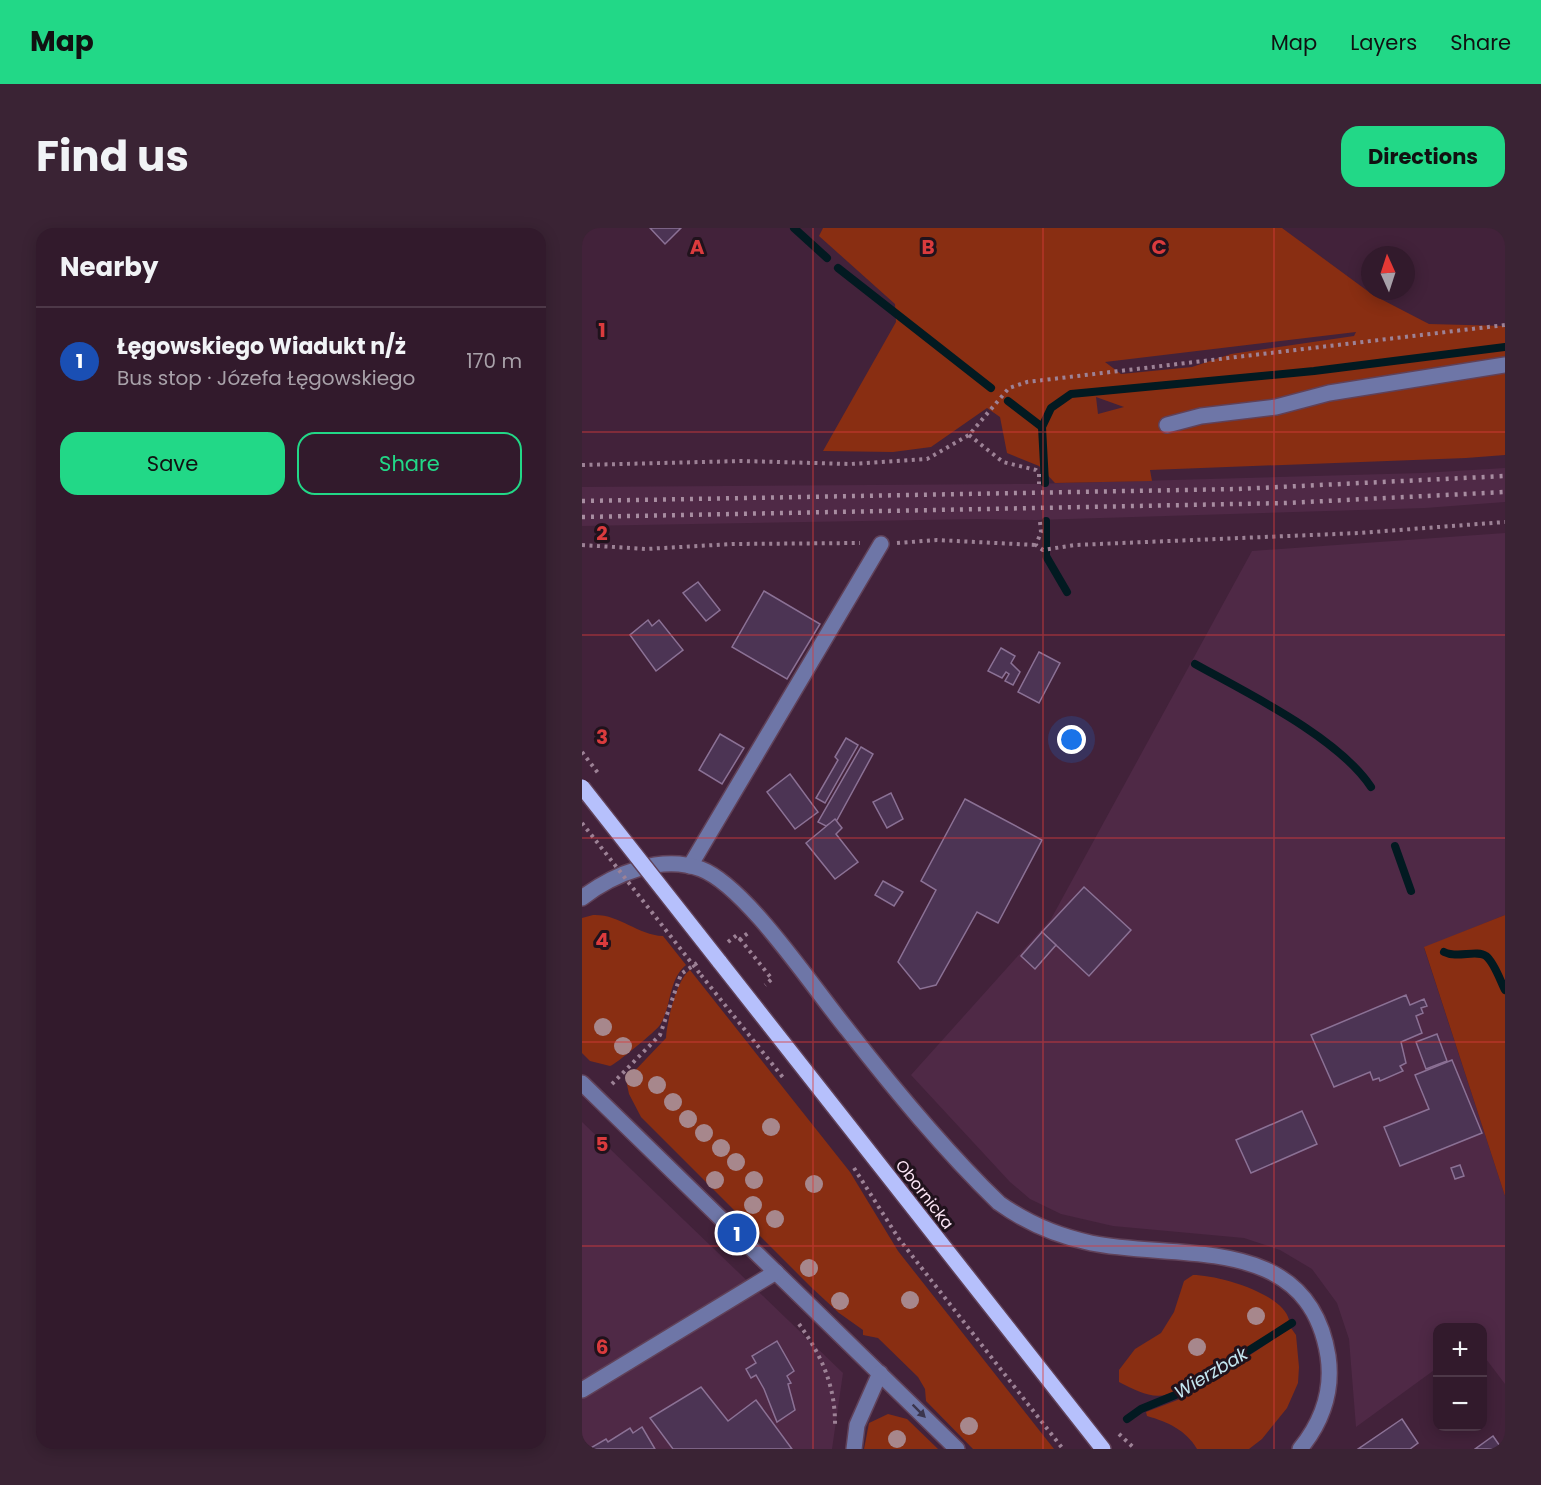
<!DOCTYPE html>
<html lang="en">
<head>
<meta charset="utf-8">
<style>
	body { margin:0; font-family:Poppins,sans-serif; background:#3a2334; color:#f1f3f6 }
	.controls { position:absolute; right:18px; bottom:18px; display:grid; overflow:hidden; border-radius:12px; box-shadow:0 3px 15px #0003 }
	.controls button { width:54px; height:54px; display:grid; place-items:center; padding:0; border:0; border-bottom:2px solid #4d3848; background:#321a2c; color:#f1f3f6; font:30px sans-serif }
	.compass { position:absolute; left:779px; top:18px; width:54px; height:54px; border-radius:50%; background:#321a2c; box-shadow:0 3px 15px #0003; rotate:357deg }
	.you { position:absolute; left:490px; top:512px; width:21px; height:21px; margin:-15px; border:4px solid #fff; border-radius:50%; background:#1a73e8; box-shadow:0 0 0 9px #1a73e833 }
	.badge { display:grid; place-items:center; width:39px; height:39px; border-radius:50%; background:#22d887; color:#fff; font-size:20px; font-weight:700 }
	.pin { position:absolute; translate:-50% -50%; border:3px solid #fff; box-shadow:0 2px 6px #0006 }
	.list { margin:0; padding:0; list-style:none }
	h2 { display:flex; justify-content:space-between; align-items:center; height:78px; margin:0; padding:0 24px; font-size:26px }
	h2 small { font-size:20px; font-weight:400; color:#a8a1a9 }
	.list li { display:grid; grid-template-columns:39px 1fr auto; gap:18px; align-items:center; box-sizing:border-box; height:108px; padding:0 24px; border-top:2px solid #4d3848 }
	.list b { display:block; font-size:22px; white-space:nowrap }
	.list p { margin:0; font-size:20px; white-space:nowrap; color:#a8a1a9 }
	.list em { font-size:20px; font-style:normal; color:#a8a1a9 }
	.actions { display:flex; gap:12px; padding:18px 24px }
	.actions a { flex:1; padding:14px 0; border:2px solid #22d887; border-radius:18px; text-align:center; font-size:21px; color:#22d887 }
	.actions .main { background:#22d887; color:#111 }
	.map { position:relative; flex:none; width:923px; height:1221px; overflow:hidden; border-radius:18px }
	header { display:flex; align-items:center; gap:36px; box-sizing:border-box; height:84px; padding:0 30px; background:#22d887; color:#111 }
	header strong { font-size:28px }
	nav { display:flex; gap:33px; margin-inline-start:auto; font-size:21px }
	.intro { display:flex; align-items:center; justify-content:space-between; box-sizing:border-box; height:144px; padding:0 36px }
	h1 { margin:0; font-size:42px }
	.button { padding:15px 27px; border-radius:18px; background:#22d887; color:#111; font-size:21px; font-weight:700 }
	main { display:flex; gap:36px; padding:0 36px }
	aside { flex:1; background:#321a2c; border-radius:18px; box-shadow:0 3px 15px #0003 }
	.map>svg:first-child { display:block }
	.built { fill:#4f2946 }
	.green { fill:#892e12; fill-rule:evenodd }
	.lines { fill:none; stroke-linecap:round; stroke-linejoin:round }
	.stream { stroke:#021a21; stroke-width:8 }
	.building { fill:#4c3454; stroke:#8b7195; stroke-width:1.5 }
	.minor-casing { stroke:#604158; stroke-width:18 }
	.major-casing { stroke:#604158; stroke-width:18 }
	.path { stroke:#9d8296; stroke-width:4; stroke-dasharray:3 4.5; stroke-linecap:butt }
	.minor { stroke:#6e76a7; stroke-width:15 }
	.major { stroke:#b6c0fc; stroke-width:15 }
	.rail { stroke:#a88da1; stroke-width:4.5; stroke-dasharray:3 6; stroke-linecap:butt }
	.major-bridge-casing { stroke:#604158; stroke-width:18; stroke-linecap:butt }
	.path-bridge { stroke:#9d8296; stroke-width:4; stroke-dasharray:3 4.5; stroke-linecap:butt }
	.major-bridge { stroke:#b6c0fc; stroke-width:15 }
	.tree { fill:#a7878c }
	.oneway { fill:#3b354d }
	.grid { fill:none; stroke:#da3b3d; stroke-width:1.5; stroke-opacity:0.55 }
	.labels { text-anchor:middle; stroke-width:6; stroke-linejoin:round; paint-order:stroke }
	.street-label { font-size:16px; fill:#fce6f6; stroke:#20121c }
	.water-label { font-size:18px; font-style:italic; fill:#c3e6f0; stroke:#20121c }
	.grid-label { font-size:20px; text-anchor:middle; font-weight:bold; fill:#da3b3d; stroke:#20121c; stroke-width:6; stroke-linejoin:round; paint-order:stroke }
</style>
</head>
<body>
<header>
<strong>Map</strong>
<nav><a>Map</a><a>Layers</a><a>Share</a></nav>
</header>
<div class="intro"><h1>Find us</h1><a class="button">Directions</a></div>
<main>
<aside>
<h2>Nearby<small></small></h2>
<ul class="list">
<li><span class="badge" style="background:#1a4fb4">1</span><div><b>Łęgowskiego Wiadukt n/ż</b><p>Bus stop · Józefa Łęgowskiego</p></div><em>170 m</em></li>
</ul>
<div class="actions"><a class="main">Save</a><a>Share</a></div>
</aside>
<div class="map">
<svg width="923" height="1221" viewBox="0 0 923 1221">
	<rect width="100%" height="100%" fill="#42223a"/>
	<g class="built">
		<path d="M923,240V274L843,280L454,292L398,291L0,298V259L448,256L840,245Z"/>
		<path d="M923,305V687L842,720L923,968V1156L901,1127L900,1100H855V1140L774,1199L767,1111L755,1075L730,1041L698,1022L662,1010L531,998L479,986L448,971L428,954L329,847L469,691L670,323Z"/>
		<path d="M0,894L261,1145L250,1221H0Z"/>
	</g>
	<g class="green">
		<path d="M241,0H700L791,67L847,96L923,98V227L884,230L568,242L570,253L473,255L457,238L425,225L418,189L405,180L349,219L311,224L241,223L314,94L313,76L237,8ZM774,104L772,108L649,126L610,139L539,146L523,134ZM514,169L542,179L516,186Z"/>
		<path d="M11,687C38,686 55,707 81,708L104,737C86,752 90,778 78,797C75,802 33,837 28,838L8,833L0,825V690Z"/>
		<path d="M923,687V968L842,719Z"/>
		<path d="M108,742L268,944L316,1023L472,1221H391L344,1173L343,1161L336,1149L296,1110L281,1107V1102L257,1085L230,1060L59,889L47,866L44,852L84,810C85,794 94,752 108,742Z"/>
		<path d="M611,1047C635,1047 701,1065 707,1092L705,1095L597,1162C574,1174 559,1165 537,1154V1142L553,1121L579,1105L592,1084L602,1053Z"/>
		<path d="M709,1100L714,1107L717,1139L716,1155L705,1180L680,1211L667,1221H615C604,1202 586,1194 565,1188L564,1184L606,1168Z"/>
		<path d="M306,1186L325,1191L356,1221H282L287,1195Z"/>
	</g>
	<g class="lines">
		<g class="stream">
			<path d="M212,0L245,30"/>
			<path d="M256,40L409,160"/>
			<path d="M426,173L460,199L463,255"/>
			<path d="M460,199L469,180L489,166L732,143L923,119"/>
			<path d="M464,293V328L485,364"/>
			<path d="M613,436C665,465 756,509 789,559"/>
			<path d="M813,618L829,663"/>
			<path d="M862,724C876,731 894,721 904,728C912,734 918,752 923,762"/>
			<path d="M545,1191L559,1181L603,1163L710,1095"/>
		</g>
	</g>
	<g class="building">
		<path d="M68,0H99L83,16Z"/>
		<path d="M116,354L138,382L124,393L101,365Z"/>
		<path d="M182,363L238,396L205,451L150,419Z"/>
		<path d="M66,392L70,398L77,392L101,422L74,443L48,407Z"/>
		<path d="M419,420L433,428L429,435L438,444L431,457L423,453L427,446L424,444L420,450L406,443Z"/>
		<path d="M457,424L478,435L457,475L436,464Z"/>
		<path d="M138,506L162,520L140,556L117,542Z"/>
		<path d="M264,510L276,517L243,575L234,570L256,532L253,529Z"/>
		<path d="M279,519L291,526L255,592L244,598L236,594Z"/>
		<path d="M208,546L236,584L213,601L185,564Z"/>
		<path d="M309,565L321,591L305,600L291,574Z"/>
		<path d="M383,571L460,612L416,695L395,684L354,757L338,761L316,734L354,662L339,653Z"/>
		<path d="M253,591L260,600L254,606L276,634L253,651L224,615Z"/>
		<path d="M301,653L321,664L312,678L293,667Z"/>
		<path d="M502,659L549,702L507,748L460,704Z"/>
		<path d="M460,704L474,717L453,741L439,728Z"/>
		<path d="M824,767L828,777L842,771L845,778L839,780L841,785L834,788L840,805L819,814L824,835L818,838L821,843L798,853L797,850L791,852L788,844L752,859L729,807Z"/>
		<path d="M855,806L865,833L844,841L834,814Z"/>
		<path d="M870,832L900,905L818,938L802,899L847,881L833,847Z"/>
		<path d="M720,883L735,916L669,945L654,912Z"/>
		<path d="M878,937L882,948L873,951L869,940Z"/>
		<path d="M195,1113L212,1143L205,1148L209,1155L206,1156L213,1182L195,1194L182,1161L174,1147L169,1150L164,1141L174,1135L170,1128Z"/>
		<path d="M119,1159L146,1193L174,1172L210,1221H91L68,1190Z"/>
		<path d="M820,1191L836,1215L828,1221H776Z"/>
		<path d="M60,1199L73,1221H7L24,1211L26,1214L48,1200L51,1205Z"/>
		<path d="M911,1208L920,1221H893Z"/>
	</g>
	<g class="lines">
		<g class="minor-casing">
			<g id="minor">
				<path d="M585,197L619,188L694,179L747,165L923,137"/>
				<path d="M108,638L299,316"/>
				<path d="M0,670C31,646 79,626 119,641C164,658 232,761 265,801C312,861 362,922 417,975C445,995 476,1008 509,1015C598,1033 726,1004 746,1128C751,1162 740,1194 718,1221"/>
				<path d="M0,855L375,1221"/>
				<path d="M0,1162L194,1044"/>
				<path d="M272,1221L275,1197L298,1145"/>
			</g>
		</g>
		<g class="major-casing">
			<path id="major" d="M137,733L521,1221"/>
		</g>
		<g class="path">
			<path d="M387,207L421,234L454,242L457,245V256"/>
			<path d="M0,237L160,233L268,236L345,231L387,207L427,160L445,154L923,97"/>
			<path d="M458,294L459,304L454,317L461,322L493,317L777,305L923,294"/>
			<path d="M315,315L355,312L454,317"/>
			<path d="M0,317L64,321L150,316L278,315"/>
			<path d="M158,711L190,751L183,757"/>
			<path d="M146,714L155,707L158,711L166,705"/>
			<path d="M119,747L203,852"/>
			<path d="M30,856L78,807L99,746L115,735"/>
			<path d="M272,940L317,1011L481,1221"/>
			<path d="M217,1096C240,1128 254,1159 253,1200"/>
			<path d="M537,1206L553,1221"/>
		</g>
		<use href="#minor" class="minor"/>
		<use href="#major" class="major"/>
		<g class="rail">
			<path d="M0,273L656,261L923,248"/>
			<path d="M0,289L704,275L923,264"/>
		</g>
		<g class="major-bridge-casing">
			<path id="major-bridge" d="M0,559L137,733"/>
		</g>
		<g class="path-bridge">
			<path d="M0,524L16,545"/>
			<path d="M0,595L119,747"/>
		</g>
		<use href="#major-bridge" class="major-bridge"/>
	</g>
	<g class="tree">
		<circle cx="21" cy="799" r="9"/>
		<circle cx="41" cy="818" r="9"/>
		<circle cx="52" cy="850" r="9"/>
		<circle cx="75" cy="857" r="9"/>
		<circle cx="91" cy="874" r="9"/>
		<circle cx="106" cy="891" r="9"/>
		<circle cx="189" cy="899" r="9"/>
		<circle cx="122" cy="905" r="9"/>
		<circle cx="139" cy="920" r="9"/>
		<circle cx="154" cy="934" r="9"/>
		<circle cx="133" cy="952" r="9"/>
		<circle cx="172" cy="952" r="9"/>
		<circle cx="232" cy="956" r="9"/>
		<circle cx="171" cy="977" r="9"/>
		<circle cx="193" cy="991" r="9"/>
		<circle cx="227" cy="1040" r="9"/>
		<circle cx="328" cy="1072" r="9"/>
		<circle cx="258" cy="1073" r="9"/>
		<circle cx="674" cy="1088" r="9"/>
		<circle cx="615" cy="1119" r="9"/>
		<circle cx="387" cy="1198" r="9"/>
		<circle cx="315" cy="1211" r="9"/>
	</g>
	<defs><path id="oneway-solid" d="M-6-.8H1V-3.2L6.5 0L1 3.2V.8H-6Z" transform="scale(1.5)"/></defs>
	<use class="oneway" href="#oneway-solid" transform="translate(337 1183) rotate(45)"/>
	<path class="grid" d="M231,0V1221M461,0V1221M692,0V1221M0,204H923M0,407H923M0,610H923M0,814H923M0,1018H923"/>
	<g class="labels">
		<g class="street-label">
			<text transform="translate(343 966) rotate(52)" y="6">Obornicka</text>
		</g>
		<g class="water-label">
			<text transform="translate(629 1145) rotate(-31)" y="6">Wierzbak</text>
		</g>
	</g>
	<g class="grid-label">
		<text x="115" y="26">A</text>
		<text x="346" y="26">B</text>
		<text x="577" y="26">C</text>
		<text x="20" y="109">1</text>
		<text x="20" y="312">2</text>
		<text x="20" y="516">3</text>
		<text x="20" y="719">4</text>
		<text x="20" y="923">5</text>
		<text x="20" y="1126">6</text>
	</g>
</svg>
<div class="controls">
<button>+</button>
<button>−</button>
</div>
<svg class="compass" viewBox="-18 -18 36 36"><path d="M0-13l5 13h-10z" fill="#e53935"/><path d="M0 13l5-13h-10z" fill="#a8a1a9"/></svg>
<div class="you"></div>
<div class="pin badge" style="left:155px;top:1005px;background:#1a4fb4">1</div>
</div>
</main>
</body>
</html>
